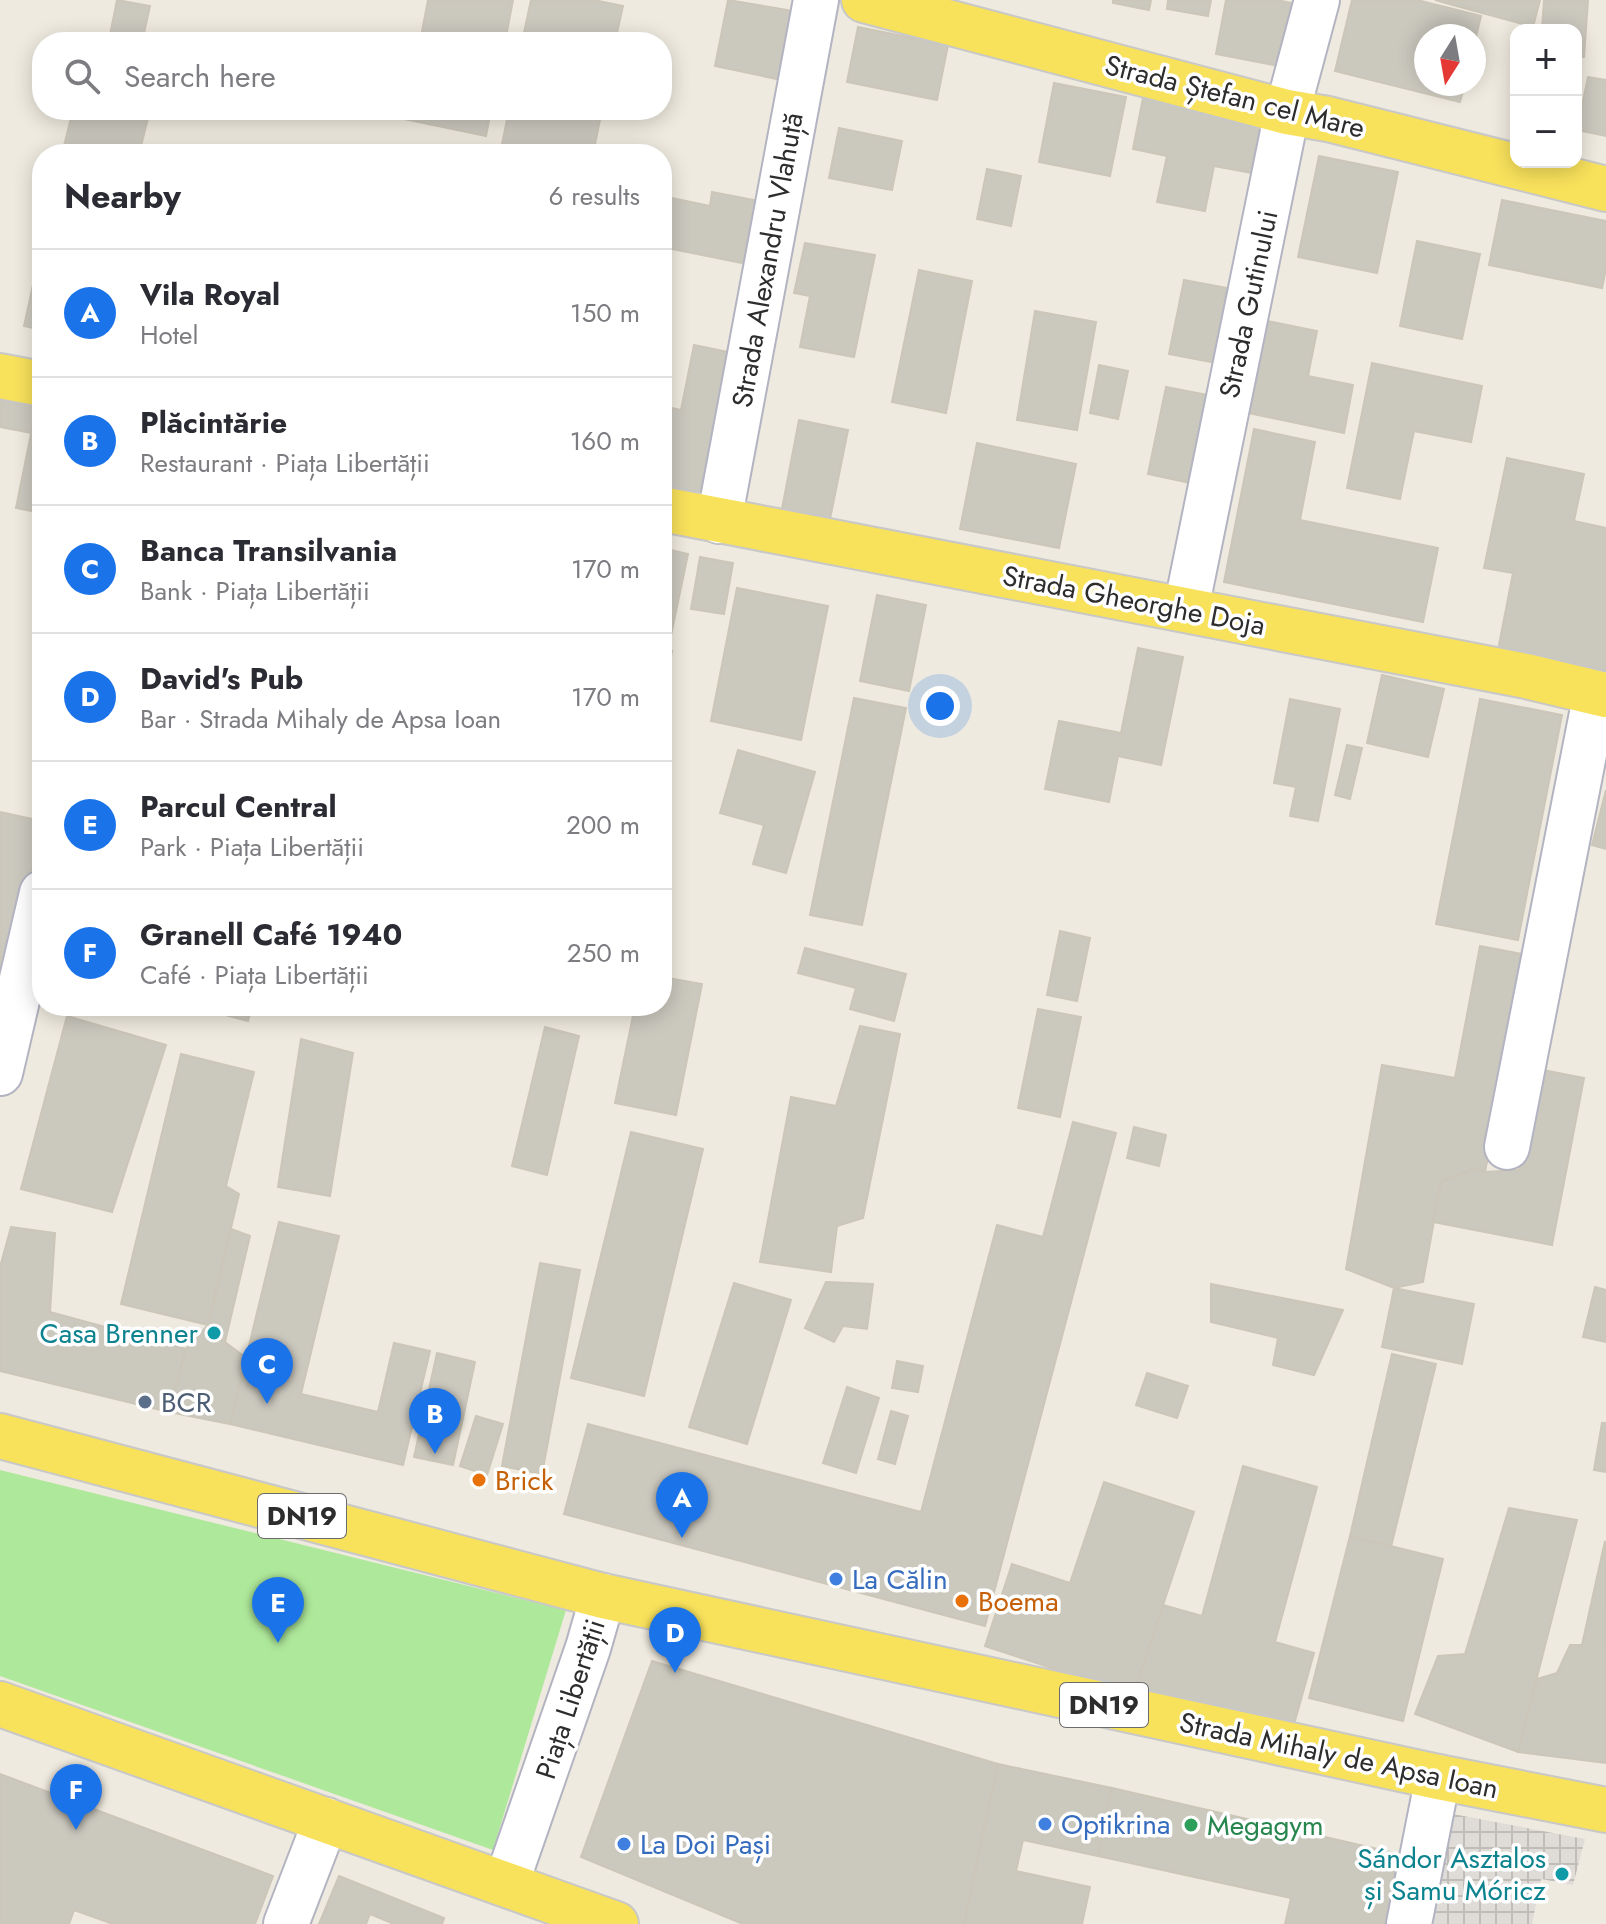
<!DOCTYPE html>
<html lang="en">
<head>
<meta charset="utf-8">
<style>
	body { margin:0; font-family:Jost,sans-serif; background:#f7f7f7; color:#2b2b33 }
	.controls { position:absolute; right:24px; top:24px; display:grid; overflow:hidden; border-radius:16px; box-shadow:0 4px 20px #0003 }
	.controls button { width:72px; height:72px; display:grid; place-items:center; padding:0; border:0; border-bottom:2px solid #e1e1e2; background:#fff; color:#2b2b33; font:40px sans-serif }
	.compass { position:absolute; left:1414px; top:24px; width:72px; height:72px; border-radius:50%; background:#fff; box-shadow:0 4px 20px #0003; rotate:191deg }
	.you { position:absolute; left:940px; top:706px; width:28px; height:28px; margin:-20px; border:6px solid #fff; border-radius:50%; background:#1a73e8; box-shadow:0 0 0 12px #1a73e833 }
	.badge { display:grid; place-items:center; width:52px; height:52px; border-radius:50%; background:#1a73e8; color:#fff; font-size:26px; font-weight:700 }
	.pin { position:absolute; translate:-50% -66px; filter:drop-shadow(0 2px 4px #0008) }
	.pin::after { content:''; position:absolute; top:42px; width:28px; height:24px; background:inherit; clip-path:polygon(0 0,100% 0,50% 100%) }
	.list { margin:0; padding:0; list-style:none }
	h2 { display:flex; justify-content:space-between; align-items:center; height:104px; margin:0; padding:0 32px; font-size:34px }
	h2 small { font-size:26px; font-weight:400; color:#7c7c81 }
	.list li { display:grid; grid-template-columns:52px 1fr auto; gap:24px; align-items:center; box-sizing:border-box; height:128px; padding:0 32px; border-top:2px solid #e1e1e2 }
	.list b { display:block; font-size:30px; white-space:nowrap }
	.list p { margin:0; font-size:26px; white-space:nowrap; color:#7c7c81 }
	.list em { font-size:26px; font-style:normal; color:#7c7c81 }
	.icon { flex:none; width:44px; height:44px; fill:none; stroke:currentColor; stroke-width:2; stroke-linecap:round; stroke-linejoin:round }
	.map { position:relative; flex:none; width:1606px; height:1924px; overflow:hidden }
	.search { position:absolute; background:#fff; box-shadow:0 4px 20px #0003; left:32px; top:32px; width:640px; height:88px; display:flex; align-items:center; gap:20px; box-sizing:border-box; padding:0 28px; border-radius:32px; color:#7c7c81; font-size:30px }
	.panel { position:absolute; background:#fff; box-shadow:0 4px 20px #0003; left:32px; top:144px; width:640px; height:872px; border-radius:32px }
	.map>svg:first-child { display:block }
	.park { fill:#aee89a }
	.plaza { fill:url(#plaza-grid) }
	.building { fill:#cbc8be; stroke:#cbc6b8; stroke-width:2 }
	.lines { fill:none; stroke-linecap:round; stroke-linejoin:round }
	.minor-casing { stroke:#b3b4c1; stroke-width:48 }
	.major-casing { stroke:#c8c8c8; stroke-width:48 }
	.minor { stroke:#fff; stroke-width:44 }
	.major { stroke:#f8e15b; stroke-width:44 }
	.culture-dot { fill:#0f9aa8; stroke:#fff; stroke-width:3 }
	.service-dot { fill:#5c6f8a; stroke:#fff; stroke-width:3 }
	.food-dot { fill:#e8710a; stroke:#fff; stroke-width:3 }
	.shop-dot { fill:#3f7fe0; stroke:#fff; stroke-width:3 }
	.leisure-dot { fill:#2e9e5b; stroke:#fff; stroke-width:3 }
	.labels { text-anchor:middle; stroke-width:7; stroke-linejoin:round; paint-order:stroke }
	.shield { fill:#fff; stroke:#6c6c6c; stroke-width:2 }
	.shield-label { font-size:26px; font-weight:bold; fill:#2d2d2d }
	.street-label { font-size:28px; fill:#2d2d2d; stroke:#fff }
	.culture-label { font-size:28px; fill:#0d838f; stroke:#fff; text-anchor:end }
	.service-label { font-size:28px; fill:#4e5e75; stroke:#fff; text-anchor:start }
	.food-label { font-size:28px; fill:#c56008; stroke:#fff; text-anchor:start }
	.shop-label { font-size:28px; fill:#366cbe; stroke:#fff; text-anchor:start }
	.leisure-label { font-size:28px; fill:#27864d; stroke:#fff; text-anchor:start }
</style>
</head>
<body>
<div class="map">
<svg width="1606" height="1924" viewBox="0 0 1606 1924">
	<defs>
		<pattern id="plaza-grid" width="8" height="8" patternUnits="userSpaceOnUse" patternTransform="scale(2)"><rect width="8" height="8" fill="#dfdcd7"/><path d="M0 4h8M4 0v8" fill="none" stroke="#c0bdb9"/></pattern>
	</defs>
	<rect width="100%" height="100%" fill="#efeadf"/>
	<path class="park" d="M0,1470L566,1610L493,1850L0,1676Z"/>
	<path class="plaza" d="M1421,1808L1585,1839L1573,1885L1541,1879L1532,1924H1399Z"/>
	<g class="building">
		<path d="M117,0L150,6L142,42L110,35Z"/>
		<path d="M428,0H513L505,42H420Z"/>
		<path d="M531,0H594L623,6L615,42H522Z"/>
		<path d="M728,0L805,13L791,82L715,66Z"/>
		<path d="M1113,0H1151L1149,10L1113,3Z"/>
		<path d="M1168,0H1211L1208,16L1167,9Z"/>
		<path d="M1226,0H1277L1296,4L1284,67L1216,54Z"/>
		<path d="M1352,0H1417L1481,16L1474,45V36H1426V84H1465L1460,102L1335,71Z"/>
		<path d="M1435,0H1540L1533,27Z"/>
		<path d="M1544,0H1588L1584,57H1576V30H1542Z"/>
		<path d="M858,27L948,45L937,100L847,82Z"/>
		<path d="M1588,77L1606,80V136L1577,130Z"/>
		<path d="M1054,83L1126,97L1110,176L1039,162Z"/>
		<path d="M1144,93L1263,117L1252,173L1214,166L1205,211L1157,202L1167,156L1133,149Z"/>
		<path d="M73,110H150L139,154H62Z"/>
		<path d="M406,110H491L486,136L404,119Z"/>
		<path d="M509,110H602L593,154H500Z"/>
		<path d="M839,128L902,141L892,190L829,178Z"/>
		<path d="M1319,156L1398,172L1377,273L1298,257Z"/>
		<path d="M987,169L1021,176L1011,226L977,219Z"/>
		<path d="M712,192L769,203L757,266L662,247V196L710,206Z"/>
		<path d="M1502,200L1606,221V269L1602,288L1489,265Z"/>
		<path d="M1417,241L1480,254L1462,339L1400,326Z"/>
		<path d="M805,243L875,255L854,357L800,347L810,296L794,293Z"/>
		<path d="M42,244V330L24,326Z"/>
		<path d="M919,270L972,281L946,413L892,402Z"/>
		<path d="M1184,280L1243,291L1227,365L1169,354Z"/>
		<path d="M1035,311L1096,322L1077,430L1017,420Z"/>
		<path d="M1252,318L1317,331L1308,376L1353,385L1344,433L1234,410Z"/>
		<path d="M694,345L733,353L704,494L662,486V406L681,410Z"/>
		<path d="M1372,363L1482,386L1471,442L1414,431L1400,499L1347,488Z"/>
		<path d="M1099,365L1128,371L1118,419L1090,413Z"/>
		<path d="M1166,387L1213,396L1195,484L1148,474Z"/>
		<path d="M0,400L37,408L32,433L0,427Z"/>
		<path d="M35,414L42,415V513L16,508Z"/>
		<path d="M799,420L848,430L829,524L781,514Z"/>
		<path d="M1254,429L1315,442L1300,520L1438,548L1423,622L1224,582Z"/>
		<path d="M977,443L1076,464L1059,548L960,529Z"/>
		<path d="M1507,458L1584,474L1574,521L1606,528V672L1498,650L1513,573L1484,568Z"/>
		<path d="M662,548L688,554L670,640L662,638Z"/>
		<path d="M700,557L733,563L724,614L691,609Z"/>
		<path d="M737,588L828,606L801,740L711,721Z"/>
		<path d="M877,595L926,605L909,691L860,681Z"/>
		<path d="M662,648L672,651L662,700Z"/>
		<path d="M1138,648L1183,657L1161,765L1118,756L1109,802L1045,789L1059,721L1121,733Z"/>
		<path d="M1382,675L1444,689L1428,757L1367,743Z"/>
		<path d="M854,698L906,708L862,925L810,915Z"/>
		<path d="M1290,699L1340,709L1318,821L1290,816L1296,787L1274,783Z"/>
		<path d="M1480,699L1562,715L1518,940L1436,924Z"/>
		<path d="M1347,745L1362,748L1350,799L1335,795Z"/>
		<path d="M738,750L815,772L786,873L753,864L764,825L720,813Z"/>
		<path d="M1606,790V849L1592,845Z"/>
		<path d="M0,812L42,821L4,1007L0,1006Z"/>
		<path d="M1060,931L1090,938L1077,1001L1047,995Z"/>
		<path d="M1480,946L1527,955L1485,1172L1473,1169L1441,1182L1423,1282L1394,1288L1346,1269L1382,1065L1455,1078Z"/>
		<path d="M805,948L906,974L894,1021L850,1009L856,988L798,973Z"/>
		<path d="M662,977L702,984L676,1115L615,1103L635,1006H662Z"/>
		<path d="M207,1006H252L248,1021L206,1010Z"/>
		<path d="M1038,1009L1081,1017L1060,1117L1018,1108Z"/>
		<path d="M67,1016L166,1045L112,1212L21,1189Z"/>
		<path d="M860,1026L900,1034L863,1218L837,1226L831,1272L760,1262L791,1097L836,1106Z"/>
		<path d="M545,1027L579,1036L547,1175L512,1166Z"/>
		<path d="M301,1039L353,1053L330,1196L278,1187Z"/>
		<path d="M181,1054L254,1072L226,1186L239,1194L208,1325L121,1304Z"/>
		<path d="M1538,1069L1584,1078L1552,1245L1433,1222L1441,1182L1473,1169L1485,1172L1519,1170Z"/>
		<path d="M1073,1122L1116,1133L985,1626L564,1514L588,1424L921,1512L997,1225L1043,1237Z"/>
		<path d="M1134,1127L1166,1135L1159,1166L1127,1158Z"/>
		<path d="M631,1132L703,1149L644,1396L571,1378Z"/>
		<path d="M279,1222L339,1236L301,1394L378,1412L394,1343L430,1351L403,1465L230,1424Z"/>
		<path d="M11,1227L55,1233L50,1312L186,1349L169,1412L0,1371V1267Z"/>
		<path d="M231,1229L250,1236L225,1342L246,1358L230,1424L169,1412L186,1349L208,1325Z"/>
		<path d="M540,1263L580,1270L542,1474L502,1466Z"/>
		<path d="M826,1282L873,1284L867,1329L843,1326L834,1342L805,1328Z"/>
		<path d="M734,1283L791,1300L747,1444L689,1427Z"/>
		<path d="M1211,1284L1343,1310L1314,1375L1273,1365L1278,1338L1211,1322Z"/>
		<path d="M1595,1287L1606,1290V1342L1583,1337Z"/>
		<path d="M1394,1288L1474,1304L1462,1364L1382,1347Z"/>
		<path d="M437,1353L475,1362L453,1465L414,1457Z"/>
		<path d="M1392,1354L1436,1364L1391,1547L1350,1536Z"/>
		<path d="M897,1361L923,1366L918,1392L892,1388Z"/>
		<path d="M1147,1373L1188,1386L1177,1418L1136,1405Z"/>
		<path d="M847,1387L879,1398L856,1473L823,1463Z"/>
		<path d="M891,1411L908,1416L895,1464L878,1459Z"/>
		<path d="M476,1416L503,1424L487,1475L460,1466Z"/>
		<path d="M1602,1423H1606V1472L1594,1470Z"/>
		<path d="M1243,1466L1317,1487L1275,1642L1314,1653L1291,1735L1133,1695L1163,1605L1202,1616Z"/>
		<path d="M1104,1482L1194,1512L1133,1695L985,1646L1012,1564L1070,1583Z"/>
		<path d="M1509,1508L1577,1520L1518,1752L1415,1714L1438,1656L1465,1654Z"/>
		<path d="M1350,1536L1443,1559L1403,1721L1309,1698Z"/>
		<path d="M1605,1541L1606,1763L1518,1752L1537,1679L1557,1673L1570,1645H1582Z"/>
		<path d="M652,1661L998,1764L964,1924H743L581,1857Z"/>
		<path d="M998,1764L1112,1788L1098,1856L1023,1840L1016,1871L1090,1887L1082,1924H964Z"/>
		<path d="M0,1774L273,1876L255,1924H113L74,1910L69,1924H0Z"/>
		<path d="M1112,1788L1412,1857L1399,1924H1285L1291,1898L1098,1856Z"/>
		<path d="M339,1876L444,1918L442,1924H394L370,1914L366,1924H319Z"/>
	</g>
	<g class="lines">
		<g class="minor-casing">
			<g id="minor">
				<path d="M719,521L816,0"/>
				<path d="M1186,609L1287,112L1317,0"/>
				<path d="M0,1073L42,893"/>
				<path d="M1507,1147L1596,693"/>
				<path d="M506,1884L588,1648L603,1596"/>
				<path d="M286,1924L326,1820"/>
				<path d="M1409,1924L1438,1777"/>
			</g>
		</g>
		<g class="major-casing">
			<g id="major">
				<path d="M864,0L1287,112L1328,119L1606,189"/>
				<path d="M0,376L42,384"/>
				<path d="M662,509L1526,676L1606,695"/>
				<path d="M0,1436L603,1596L1438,1777L1606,1810"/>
				<path d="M0,1704L616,1924"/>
			</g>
		</g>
		<use href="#minor" class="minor"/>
		<use href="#major" class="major"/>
	</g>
	<g class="culture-dot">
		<circle cx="214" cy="1333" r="8"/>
		<circle cx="1562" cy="1874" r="8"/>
	</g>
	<circle class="service-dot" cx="145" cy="1402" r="8"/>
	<g class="food-dot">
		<circle cx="479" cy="1480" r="8"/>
		<circle cx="962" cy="1601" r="8"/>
	</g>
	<g class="shop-dot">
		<circle cx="836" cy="1579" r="8"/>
		<circle cx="1045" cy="1824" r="8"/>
		<circle cx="624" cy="1844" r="8"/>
	</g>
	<circle class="leisure-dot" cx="1191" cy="1825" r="8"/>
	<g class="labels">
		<g class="shield">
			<rect x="258" y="1494" width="88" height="44" rx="6"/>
			<rect x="1060" y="1683" width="88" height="44" rx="6"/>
		</g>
		<g class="shield-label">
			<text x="302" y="1525">DN19</text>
			<text x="1104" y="1714">DN19</text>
		</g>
		<g class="street-label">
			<text transform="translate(1235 96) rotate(14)" y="10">Strada Ștefan cel Mare</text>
			<text transform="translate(767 260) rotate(-80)" y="10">Strada Alexandru Vlahuță</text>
			<text transform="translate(1248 304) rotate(-78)" y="10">Strada Gutinului</text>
			<text transform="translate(1134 600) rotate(11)" y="10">Strada Gheorghe Doja</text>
			<text transform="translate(570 1699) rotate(-72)" y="10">Piața Libertății</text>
			<text transform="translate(1339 1755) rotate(12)" y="10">Strada Mihaly de Apsa Ioan</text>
		</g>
		<g class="culture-label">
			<text x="198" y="1343">Casa Brenner</text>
			<text x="1546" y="1868">Sándor Asztalos<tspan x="1546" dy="32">și Samu Móricz</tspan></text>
		</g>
		<g class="service-label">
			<text x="161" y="1412">BCR</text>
		</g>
		<g class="food-label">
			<text x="495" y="1490">Brick</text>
			<text x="978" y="1611">Boema</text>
		</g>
		<g class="shop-label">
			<text x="852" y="1589">La Călin</text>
			<text x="1061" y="1834">Optikrina</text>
			<text x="640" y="1854">La Doi Pași</text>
		</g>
		<g class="leisure-label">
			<text x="1207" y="1835">Megagym</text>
		</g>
	</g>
</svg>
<div class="controls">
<button>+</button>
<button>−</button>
</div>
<svg class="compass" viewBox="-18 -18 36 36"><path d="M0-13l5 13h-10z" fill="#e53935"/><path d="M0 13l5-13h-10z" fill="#7c7c81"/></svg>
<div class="you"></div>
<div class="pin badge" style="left:682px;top:1538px">A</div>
<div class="pin badge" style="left:435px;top:1454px">B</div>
<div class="pin badge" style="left:267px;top:1404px">C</div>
<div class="pin badge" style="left:675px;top:1673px">D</div>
<div class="pin badge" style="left:278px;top:1643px">E</div>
<div class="pin badge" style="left:76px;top:1830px">F</div>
<div class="search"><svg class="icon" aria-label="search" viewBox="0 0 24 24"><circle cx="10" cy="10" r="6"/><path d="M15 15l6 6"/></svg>Search here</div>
<section class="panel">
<h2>Nearby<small>6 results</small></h2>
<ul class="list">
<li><span class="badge">A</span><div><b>Vila Royal</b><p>Hotel</p></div><em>150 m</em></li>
<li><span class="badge">B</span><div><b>Plăcintărie</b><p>Restaurant · Piața Libertății</p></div><em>160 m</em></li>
<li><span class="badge">C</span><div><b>Banca Transilvania</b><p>Bank · Piața Libertății</p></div><em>170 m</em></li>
<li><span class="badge">D</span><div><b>David's Pub</b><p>Bar · Strada Mihaly de Apsa Ioan</p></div><em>170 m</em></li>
<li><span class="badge">E</span><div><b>Parcul Central</b><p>Park · Piața Libertății</p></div><em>200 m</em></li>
<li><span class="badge">F</span><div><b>Granell Café 1940</b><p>Café · Piața Libertății</p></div><em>250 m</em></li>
</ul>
</section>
</div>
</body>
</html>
